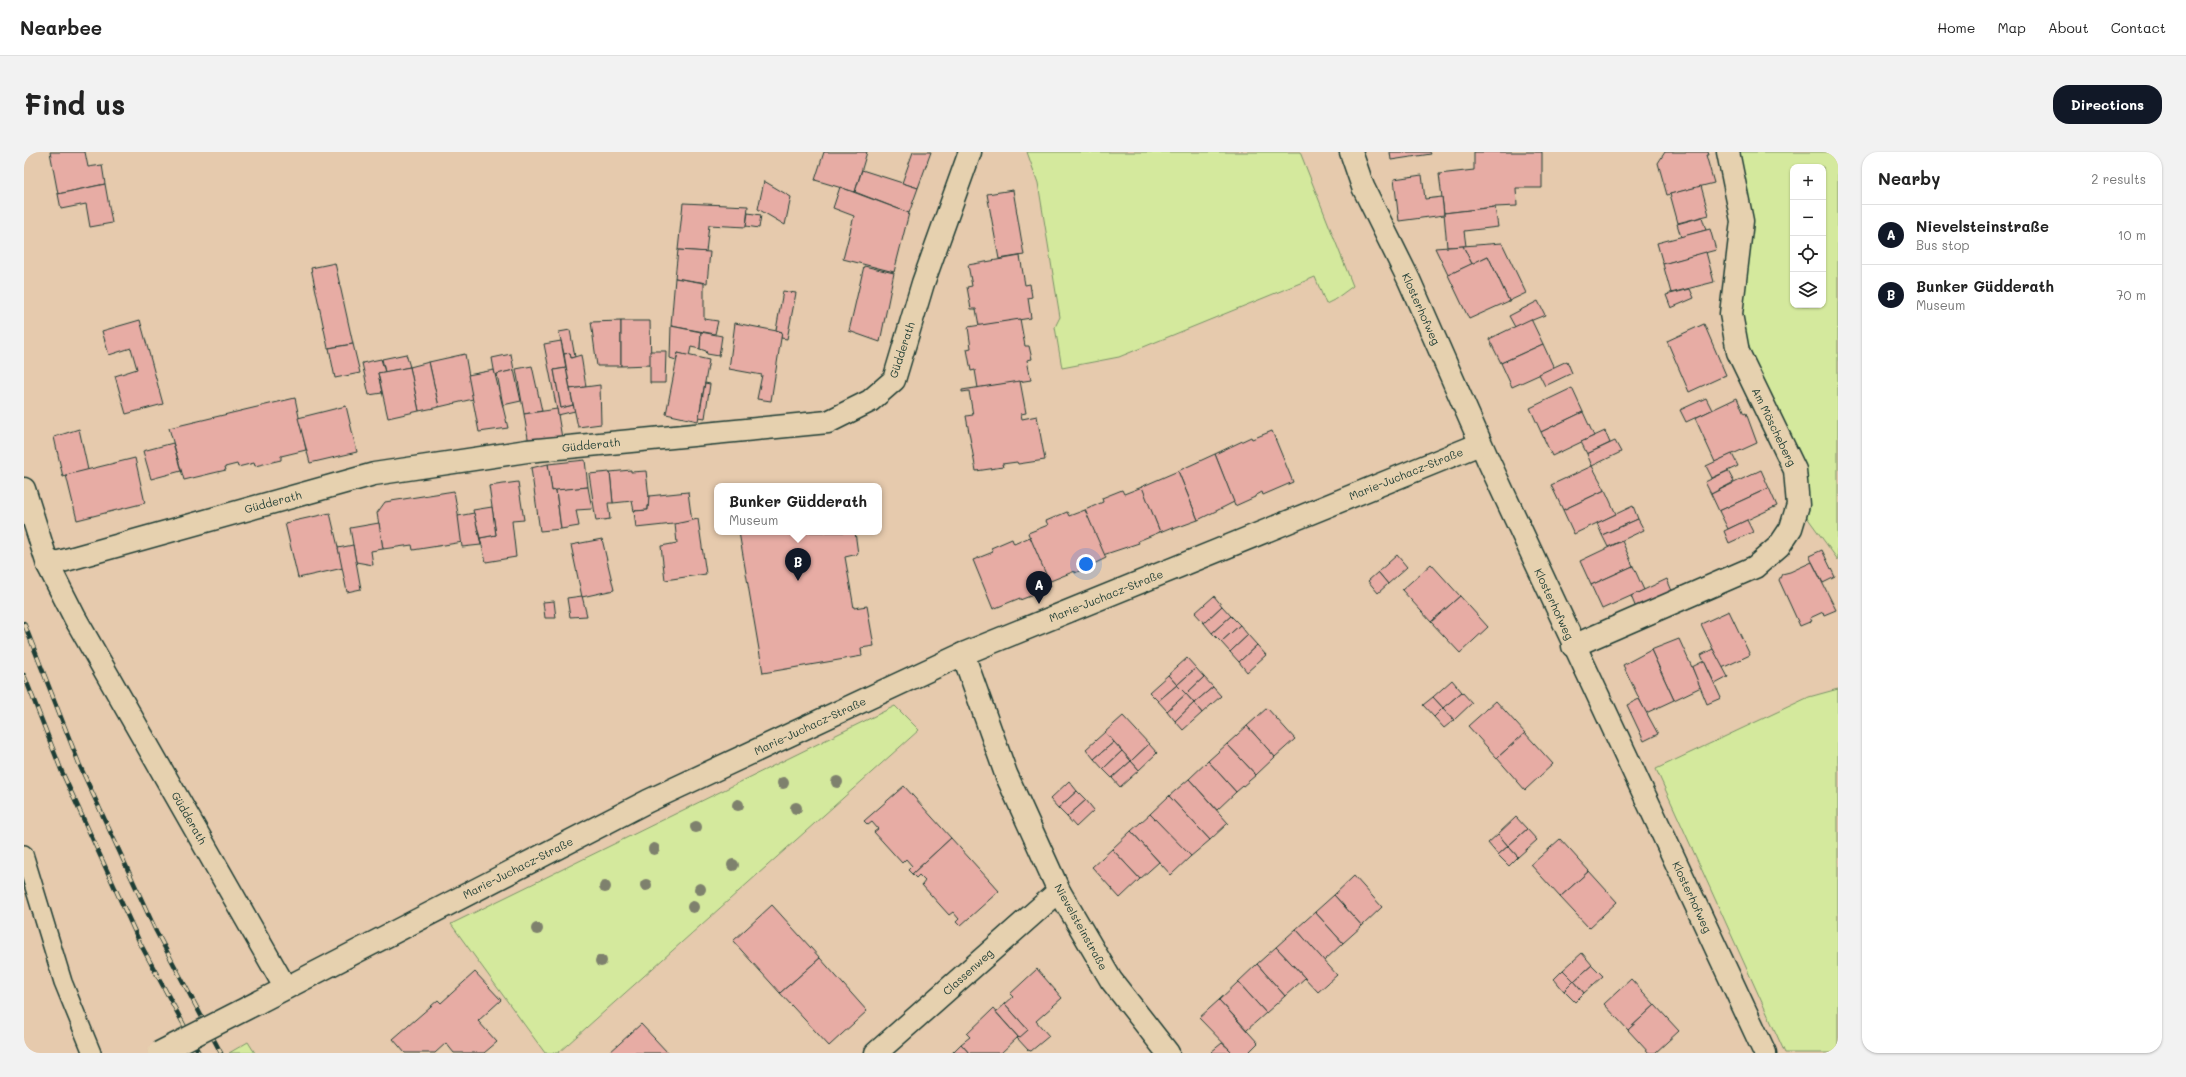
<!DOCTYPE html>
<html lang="en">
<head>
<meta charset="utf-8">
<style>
	body { margin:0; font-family:Mali,sans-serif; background:#f2f2f2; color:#222 }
	.controls { position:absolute; right:12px; top:12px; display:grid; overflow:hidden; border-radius:8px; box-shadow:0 1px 3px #0004 }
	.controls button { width:36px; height:36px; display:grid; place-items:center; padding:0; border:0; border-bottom:1px solid #e0e0e0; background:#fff; color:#222; font:20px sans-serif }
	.you { position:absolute; left:1062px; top:412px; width:14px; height:14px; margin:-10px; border:3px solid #fff; border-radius:50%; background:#1a73e8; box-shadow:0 0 0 6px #1a73e833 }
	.badge { display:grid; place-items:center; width:26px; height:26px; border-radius:50%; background:#111827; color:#fff; font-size:13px; font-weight:700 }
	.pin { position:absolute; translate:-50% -33px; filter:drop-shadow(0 1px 2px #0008) }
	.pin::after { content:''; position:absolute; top:21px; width:14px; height:12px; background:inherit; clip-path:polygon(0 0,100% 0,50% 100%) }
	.popup { position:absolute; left:690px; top:331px; width:168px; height:52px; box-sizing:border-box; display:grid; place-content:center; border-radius:8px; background:#fff; filter:drop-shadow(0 1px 3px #0005); font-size:13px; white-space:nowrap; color:#767676 }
	.popup b { font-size:15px; color:#222 }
	.popup::after { content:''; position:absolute; left:50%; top:100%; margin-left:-8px; border:8px solid transparent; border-top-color:#fff }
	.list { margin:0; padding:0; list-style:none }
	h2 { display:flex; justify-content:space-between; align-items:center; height:52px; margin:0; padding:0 16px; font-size:17px }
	h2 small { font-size:13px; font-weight:400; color:#767676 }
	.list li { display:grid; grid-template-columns:26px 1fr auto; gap:12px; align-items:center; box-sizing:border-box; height:60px; padding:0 16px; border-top:1px solid #e0e0e0 }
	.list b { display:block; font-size:15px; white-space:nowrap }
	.list p { margin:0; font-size:13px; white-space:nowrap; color:#767676 }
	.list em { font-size:13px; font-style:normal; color:#767676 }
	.icon { flex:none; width:22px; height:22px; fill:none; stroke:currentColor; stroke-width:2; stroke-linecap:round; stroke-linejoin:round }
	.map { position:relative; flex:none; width:1814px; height:901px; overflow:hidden; border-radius:16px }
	header { display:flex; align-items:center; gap:24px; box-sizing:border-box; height:56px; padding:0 20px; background:#fff; border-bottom:1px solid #e0e0e0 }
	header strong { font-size:19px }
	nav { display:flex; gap:22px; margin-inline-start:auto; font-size:14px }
	.intro { display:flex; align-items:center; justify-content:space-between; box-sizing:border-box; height:96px; padding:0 24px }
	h1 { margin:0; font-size:28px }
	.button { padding:10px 18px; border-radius:16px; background:#111827; color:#fff; font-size:14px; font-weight:700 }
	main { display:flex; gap:24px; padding:0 24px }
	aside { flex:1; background:#fff; border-radius:16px; box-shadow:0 1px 3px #0004 }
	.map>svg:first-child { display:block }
	.green { fill:#d4e99d; stroke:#7a9368; fill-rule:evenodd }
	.building { fill:#e7aca4; stroke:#1f3d34 }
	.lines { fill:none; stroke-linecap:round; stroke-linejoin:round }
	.lane-casing { stroke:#1f3d34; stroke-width:20 }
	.street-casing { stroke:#1f3d34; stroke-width:25 }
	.lane { stroke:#e6d1af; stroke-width:17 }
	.street { stroke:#e6d1af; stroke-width:22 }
	.rail-casing { stroke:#1f3d34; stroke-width:4.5 }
	.rail { stroke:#e6d1af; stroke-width:3; stroke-dasharray:9; stroke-linecap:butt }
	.street-bridge-casing { stroke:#1f3d34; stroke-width:25; stroke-linecap:butt }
	.street-bridge { stroke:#e6d1af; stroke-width:22 }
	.tree { fill:#7e816d }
	.labels { text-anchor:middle; stroke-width:4; stroke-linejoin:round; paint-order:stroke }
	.street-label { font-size:11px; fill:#1f3d34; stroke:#e6d1af }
</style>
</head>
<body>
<header>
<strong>Nearbee</strong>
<nav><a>Home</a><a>Map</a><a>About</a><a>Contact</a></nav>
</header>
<div class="intro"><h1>Find us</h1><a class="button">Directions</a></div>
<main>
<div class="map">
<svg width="1814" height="901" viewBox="0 0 1814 901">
	<rect width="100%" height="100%" fill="#e6caad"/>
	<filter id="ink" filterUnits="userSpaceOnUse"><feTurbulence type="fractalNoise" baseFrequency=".025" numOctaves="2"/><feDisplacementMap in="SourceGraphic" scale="8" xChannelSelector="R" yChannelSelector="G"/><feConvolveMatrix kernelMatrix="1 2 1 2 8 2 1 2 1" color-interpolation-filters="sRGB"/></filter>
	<g filter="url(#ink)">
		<g class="green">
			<path d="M1003,0H1276L1329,134L1310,148L1302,152L1291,125L1095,205L1038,216L1031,175L1036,165L1014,31Z"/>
			<path d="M1712,0H1814V408L1780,361L1724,199L1717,171ZM1769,15H1799V153H1769Z"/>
			<path d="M1814,537V901H1761L1632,617L1785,545Z"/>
			<path d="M871,554L895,578L534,901H521L427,772Z"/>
			<path d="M224,890L231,901H205Z"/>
		</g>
		<g class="building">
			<path d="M26,0H61L64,15L78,13L81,32L34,42Z"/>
			<path d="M800,0H843L831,40L791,28Z"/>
			<path d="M889,0H907L894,36L878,31Z"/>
			<path d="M1366,0H1406L1407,2L1367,8Z"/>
			<path d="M1450,0H1518V36H1492L1493,54L1471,55L1420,61L1415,22L1450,18Z"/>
			<path d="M1641,0H1684L1685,3H1682L1690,31L1643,43L1634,11Z"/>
			<path d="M838,18L894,36L885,61L831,40Z"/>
			<path d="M1398,23L1401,47L1418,45L1420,63L1375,69L1370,27Z"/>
			<path d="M740,29L767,45L761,73L734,57Z"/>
			<path d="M81,32L88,71L66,75L62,52L37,57L34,42Z"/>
			<path d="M1677,34L1685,63L1654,71L1646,42Z"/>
			<path d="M816,35L885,61L870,120L819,107L830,64L809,56Z"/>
			<path d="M989,38L1000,103L975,107L963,42Z"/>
			<path d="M659,51L724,54L722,75L685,73L682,100L654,98Z"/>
			<path d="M1471,55L1474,75L1440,79L1442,94L1423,95L1420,61Z"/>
			<path d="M724,61L737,63L735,76L722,74Z"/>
			<path d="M1678,65L1682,78L1657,85L1653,72Z"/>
			<path d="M1686,77L1692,98L1639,112L1633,91Z"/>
			<path d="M1478,91L1502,141L1485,149L1464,104L1448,112L1439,94Z"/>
			<path d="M1439,94L1448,112L1424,123L1411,96Z"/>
			<path d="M654,98L686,100L683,131L651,126Z"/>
			<path d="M1682,100L1690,130L1647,141L1639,112Z"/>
			<path d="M996,104L1001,133L1006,132L1008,145L1004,146L1007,166L955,174L952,157H947L943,135L948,134L944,113Z"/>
			<path d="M1464,104L1485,149L1445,167L1424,123Z"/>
			<path d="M311,111L329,192L304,196L287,116Z"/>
			<path d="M840,114L870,121L856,190L825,179Z"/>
			<path d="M651,126L680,131V167L694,169L691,182L647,174Z"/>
			<path d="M1666,137L1670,146L1647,156L1642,143Z"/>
			<path d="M759,139L772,141L763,187L757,186L758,180L752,178Z"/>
			<path d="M1514,149L1521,163L1491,175L1485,164Z"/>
			<path d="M996,167L1001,194H1005L1008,207L1003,208L1007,228L954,236L951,218L947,219L943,197L947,196L944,175Z"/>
			<path d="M1507,167L1519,192L1477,211L1465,187Z"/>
			<path d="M116,168L139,252L102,262L91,224L113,217L107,196L85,203L78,179Z"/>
			<path d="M597,169V214H573L567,170Z"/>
			<path d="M597,169H626L627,213L597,214Z"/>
			<path d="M711,171L758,180L747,249L733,247L738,223L705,217Z"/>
			<path d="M1680,172L1702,223L1665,240L1643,189Z"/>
			<path d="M647,174L677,180L676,197L667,195L665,204L654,201L652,208L646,206Z"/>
			<path d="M546,178L551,205L547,206L546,201L540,202L535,180Z"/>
			<path d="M677,180L698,184L695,204L683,202L682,199L676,197Z"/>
			<path d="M537,189L542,216L530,218L537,256L549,253L551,259L534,263L520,192Z"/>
			<path d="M329,192L336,221L311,226L305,196Z"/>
			<path d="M1519,192L1530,216L1488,235L1477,211Z"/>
			<path d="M626,199H642L641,231H626Z"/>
			<path d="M546,201L547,206L557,203L562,235L546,237L540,202Z"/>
			<path d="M654,201L685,208L674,269L642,262Z"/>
			<path d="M382,202L386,215L361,220L358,207Z"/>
			<path d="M441,202L449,247L415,255L405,210Z"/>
			<path d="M487,202L490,218L471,223L468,206Z"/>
			<path d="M357,207L361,220L354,221L358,241L345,243L338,211Z"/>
			<path d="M1543,209L1548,221L1521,234L1515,222Z"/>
			<path d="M405,210L415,255L395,259L386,215Z"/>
			<path d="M508,214L518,259L500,262L492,217Z"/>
			<path d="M386,215L395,259L364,266L354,221Z"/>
			<path d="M542,216L549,253L537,256L530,218Z"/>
			<path d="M470,218L484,276L455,280L444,223Z"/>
			<path d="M490,218L497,249L479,253L473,222Z"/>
			<path d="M996,229L1002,261L997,262L998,267L1013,264L1021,308L994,312L993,310L978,312L979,315L952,319L942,264L949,263L945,239L938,240V238Z"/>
			<path d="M681,231L686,232L681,266L675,265Z"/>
			<path d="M576,233L577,272L554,275L546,237Z"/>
			<path d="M1548,236L1559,260L1517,280L1506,256Z"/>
			<path d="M271,246L282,298L257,304V308L231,314L230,311L214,315L213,312L201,315L202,318L160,328L145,276Z"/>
			<path d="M1682,246L1688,258L1662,270L1656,258Z"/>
			<path d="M1713,246L1720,262L1722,261L1733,291L1691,310L1671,266Z"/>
			<path d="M322,254L333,300L286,311L274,266Z"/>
			<path d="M533,257L538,286L505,292L500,262Z"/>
			<path d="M1559,260L1570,284L1528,304L1517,280Z"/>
			<path d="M55,277L64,318L39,325L30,285Z"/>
			<path d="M1248,279L1269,330L1239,343L1238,340L1231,344V345L1211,354L1191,302L1227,285L1228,287Z"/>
			<path d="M1581,279L1586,291L1563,302L1557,290Z"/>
			<path d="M1591,289L1597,300L1568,314L1563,302Z"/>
			<path d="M149,291L157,319L127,327L119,299Z"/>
			<path d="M1191,302L1210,350L1174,368L1154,319Z"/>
			<path d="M1708,302L1714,314L1688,326L1682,314Z"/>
			<path d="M111,306L121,351L53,368L42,323Z"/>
			<path d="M561,308L564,335L528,339L524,312Z"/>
			<path d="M524,312L528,339L532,338L537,377L516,379L507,316Z"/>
			<path d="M1568,314L1581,338L1539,358L1527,333Z"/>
			<path d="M607,318V320L622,319L626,354H624V358L610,359L608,349L589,351L586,320Z"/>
			<path d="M1737,318L1745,336L1695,359L1687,342Z"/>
			<path d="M1154,319L1174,368L1149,377L1148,375L1136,380L1117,335Z"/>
			<path d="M1704,319L1710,330L1687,342L1681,330Z"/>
			<path d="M586,320L589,351H584L586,367L572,369L565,322Z"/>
			<path d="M494,330L500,368L488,369L492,405L462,410L456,386L472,383L465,334Z"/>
			<path d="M564,335L568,357L552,358L555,374L537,377L532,338Z"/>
			<path d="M1118,335L1136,380L1114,389L1115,391L1079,403L1061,358L1079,350L1078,346L1098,338L1100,342Z"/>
			<path d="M1745,336L1753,354L1704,377L1695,359Z"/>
			<path d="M1581,338L1592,362L1550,382L1539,358Z"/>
			<path d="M430,339L439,390L389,398L388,393L359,397L353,361L361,350Z"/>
			<path d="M664,340L668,370L612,376L610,359L624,358L625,344Z"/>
			<path d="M1609,354L1614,367L1578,383L1573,371Z"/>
			<path d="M468,355L472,383L456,386L449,358Z"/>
			<path d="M1061,358L1082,406L1051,421V419L1024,430L1004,381L1024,373L1022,369L1043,360L1045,364Z"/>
			<path d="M306,361L319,416L274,426L261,371Z"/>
			<path d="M450,361L457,393L438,395L434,364Z"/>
			<path d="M674,367L682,422L641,428L637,394L653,391L651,372Z"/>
			<path d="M1614,367L1620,378L1584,395L1578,383Z"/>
			<path d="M1723,368L1729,380L1705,391L1700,379Z"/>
			<path d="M355,371L359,397L347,399L349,413L332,410L326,376Z"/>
			<path d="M715,380H831L834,402L821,405L830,456L843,454L850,494L837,496L838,504L739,521Z"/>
			<path d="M1006,385L1027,434L1008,441L1009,443L996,448V446L969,457L949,408L969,400L967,396L988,387L990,392Z"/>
			<path d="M578,387L590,438L558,445L547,393Z"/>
			<path d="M1598,389L1609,414L1567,433L1556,409Z"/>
			<path d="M329,393L337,437L323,440L314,396Z"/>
			<path d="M1798,398L1811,425L1799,431L1785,404Z"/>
			<path d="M1373,403L1383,415L1364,432L1354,420Z"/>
			<path d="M1788,410L1812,458L1800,463L1799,460L1786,466L1788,469L1776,474L1755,428L1758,422L1766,420Z"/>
			<path d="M1407,412L1436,444L1407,470L1378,438Z"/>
			<path d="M1609,414L1620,438L1578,457L1567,433Z"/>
			<path d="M1354,420L1364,432L1354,441L1344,429Z"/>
			<path d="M1643,427L1648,439L1612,456L1607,444Z"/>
			<path d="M558,444L563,464L546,465L543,446Z"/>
			<path d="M1190,444L1198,454L1180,471L1171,461Z"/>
			<path d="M1436,444L1464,475L1436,501L1407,470Z"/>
			<path d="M530,449L532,466H521L519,450Z"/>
			<path d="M1198,454L1207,464L1188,481L1180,471Z"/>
			<path d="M1705,459L1726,503L1698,516L1677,472Z"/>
			<path d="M1207,464L1216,473L1197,490L1188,481Z"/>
			<path d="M1216,473L1224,483L1206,500L1197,490Z"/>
			<path d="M1224,483L1233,493L1215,510L1206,500Z"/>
			<path d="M1655,487L1677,535L1650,548L1627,498Z"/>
			<path d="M1233,493L1242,503L1223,520L1215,510Z"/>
			<path d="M1689,497L1704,525L1691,532L1677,503Z"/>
			<path d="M1627,498L1650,548L1622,561L1599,513Z"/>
			<path d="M1163,506L1172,516L1153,533L1144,523Z"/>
			<path d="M1680,509L1697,546L1683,552L1668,515Z"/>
			<path d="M1172,516L1180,525L1162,542L1153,533Z"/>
			<path d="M1144,523L1153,533L1134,549L1125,540Z"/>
			<path d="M1180,525L1189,535L1170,551L1162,542Z"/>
			<path d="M1428,528L1438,540L1419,556L1409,545Z"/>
			<path d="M1153,533L1162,542L1143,559L1134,549Z"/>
			<path d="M1189,535L1197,544L1178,561L1170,551Z"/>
			<path d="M1438,540L1448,551L1430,568L1419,556Z"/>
			<path d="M1162,542L1170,551L1151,569L1143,559Z"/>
			<path d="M1409,545L1419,556L1410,565L1399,553Z"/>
			<path d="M1615,547L1634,582L1620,589L1603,553Z"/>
			<path d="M1472,549L1501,581L1473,606L1444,574Z"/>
			<path d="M1170,551L1178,561L1159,578L1151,569Z"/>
			<path d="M1243,556L1271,587L1251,605L1223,574Z"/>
			<path d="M1419,556L1430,568L1420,576L1410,565Z"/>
			<path d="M1099,564L1125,592L1107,609L1081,580Z"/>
			<path d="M1223,574L1251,605L1232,623L1203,592Z"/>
			<path d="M1081,580L1090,590L1070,607L1062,597Z"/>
			<path d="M1501,581L1529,612L1501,638L1473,606Z"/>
			<path d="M1090,590L1098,599L1079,617L1070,607Z"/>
			<path d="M1125,592L1133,601L1115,618L1107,609Z"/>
			<path d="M1203,592L1232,623L1212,640L1184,609Z"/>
			<path d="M1098,599L1107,609L1088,626L1079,617Z"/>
			<path d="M1107,609L1115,618L1096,635L1088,626Z"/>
			<path d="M1184,609L1212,640L1193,658L1165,627Z"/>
			<path d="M1165,627L1204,671L1186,688L1145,644Z"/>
			<path d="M1045,629L1053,639L1034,656L1026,647Z"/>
			<path d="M880,634L927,686L888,722L884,718L888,714L882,707L878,711L850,680L854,677L848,670L844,673L840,669Z"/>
			<path d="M1053,639L1062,648L1043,665L1034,656Z"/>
			<path d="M1145,644L1186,688L1166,705L1126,662Z"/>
			<path d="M1062,648L1070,658L1052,675L1043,665Z"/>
			<path d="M1126,662L1167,704L1147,723L1107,679Z"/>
			<path d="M1492,665L1503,677L1484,694L1474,682Z"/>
			<path d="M1503,677L1513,688L1494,705L1484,694Z"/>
			<path d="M1107,679L1135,710L1116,727L1088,697Z"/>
			<path d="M1474,682L1484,694L1474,703L1464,691Z"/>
			<path d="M927,686L975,739L936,774L932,770L935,767L929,760L925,763L898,733L901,729L895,723L892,726L888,722Z"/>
			<path d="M1536,687L1565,719L1536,745L1507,713Z"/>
			<path d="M1484,694L1494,705L1485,714L1474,703Z"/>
			<path d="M1088,697L1116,727L1096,746L1068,715Z"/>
			<path d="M1565,719L1593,750L1565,776L1536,745Z"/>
			<path d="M1330,724L1358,755L1338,774L1310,743Z"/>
			<path d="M1310,743L1338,774L1319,791L1291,760Z"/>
			<path d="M748,753L796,806L756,841L709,789Z"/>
			<path d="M1291,760L1319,791L1300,809L1272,777Z"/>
			<path d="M1272,777L1313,823L1294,840L1252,795Z"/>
			<path d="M1252,795L1281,826L1261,844L1233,812Z"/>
			<path d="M1558,801L1568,813L1550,829L1539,818Z"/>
			<path d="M796,806L843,859L805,894L756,841Z"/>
			<path d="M1233,812L1261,844L1242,861L1214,830Z"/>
			<path d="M1568,813L1579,824L1560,841L1550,829Z"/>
			<path d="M1013,817L1038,846L1012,869L1025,884L1007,899L1004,898L993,886L1004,878L981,852L989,845L986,842Z"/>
			<path d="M1539,818L1550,829L1540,839L1530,827Z"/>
			<path d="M451,820L477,848L454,869L473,890L460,901H430L422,891L411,901H381L369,887L414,848L417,851Z"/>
			<path d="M1607,827L1631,853L1604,878L1580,852Z"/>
			<path d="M1550,829L1560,841L1551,850L1540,839Z"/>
			<path d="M1214,830L1242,861L1223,878L1195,848Z"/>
			<path d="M1195,848L1234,891L1224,901H1209L1175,866Z"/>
			<path d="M981,852L1004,878L995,886L972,860Z"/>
			<path d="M1631,853L1655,879L1631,901H1625L1604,878Z"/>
			<path d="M969,857L994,885L977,901H945L937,892L946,885L943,882Z"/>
			<path d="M617,872L644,901H585Z"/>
			<path d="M1198,891L1204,896L1209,901H1189L1187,900Z"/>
			<path d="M937,892L945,901H928Z"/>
		</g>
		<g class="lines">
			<g class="lane-casing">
				<path id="lane" d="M0,702L39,830L68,901"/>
			</g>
			<g class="street-casing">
				<g id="street">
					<path d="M1327,0L1339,35L1385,128L1465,310L1741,901"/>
					<path d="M0,337L24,413L51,466L261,835"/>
					<path d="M24,413L350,322L503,299L804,270L846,249L870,228L899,131L946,0"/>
					<path d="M1549,494L1731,415L1755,394L1767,376L1774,353L1771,318L1714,200L1707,162L1718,69L1704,0"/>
					<path d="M939,502L982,622L1035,739L1087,828L1144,901"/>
					<path d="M233,851L624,649L939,502L1456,292"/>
					<path d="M852,901L1035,739"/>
				</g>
			</g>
			<use href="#lane" class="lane"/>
			<use href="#street" class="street"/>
			<g class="rail-casing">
				<g id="rail">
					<path d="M0,471L56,614L132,779L197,901"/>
					<path d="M0,523L38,620L116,791L175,901"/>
				</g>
			</g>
			<use href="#rail" class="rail"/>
			<g class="street-bridge-casing">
				<path id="street-bridge" d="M135,901L233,851"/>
			</g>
			<use href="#street-bridge" class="street-bridge"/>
		</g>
		<g class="tree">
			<circle cx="813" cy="630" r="6"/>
			<circle cx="759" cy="631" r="6"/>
			<circle cx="714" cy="653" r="6"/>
			<circle cx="772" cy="656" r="6"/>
			<circle cx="672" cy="675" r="6"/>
			<circle cx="630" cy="697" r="6"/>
			<circle cx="709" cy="713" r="6"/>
			<circle cx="622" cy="733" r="6"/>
			<circle cx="581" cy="735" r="6"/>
			<circle cx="676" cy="737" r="6"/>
			<circle cx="669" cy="755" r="6"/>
			<circle cx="513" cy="777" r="6"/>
			<circle cx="577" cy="809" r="6"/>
		</g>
	</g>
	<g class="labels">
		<g class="street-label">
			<text transform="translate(1397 157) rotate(66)" y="4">Klosterhofweg</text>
			<text transform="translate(878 198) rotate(-72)" y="4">Güdderath</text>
			<text transform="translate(1750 275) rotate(64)" y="4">Am Möscheberg</text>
			<text transform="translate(567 293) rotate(-6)" y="4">Güdderath</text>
			<text transform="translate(1382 322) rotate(-22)" y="4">Marie-Juchacz-Straße</text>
			<text transform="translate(249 350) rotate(-15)" y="4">Güdderath</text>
			<text transform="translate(1082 444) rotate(-22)" y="4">Marie-Juchacz-Straße</text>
			<text transform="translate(1530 452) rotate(65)" y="4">Klosterhofweg</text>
			<text transform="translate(786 574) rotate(-25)" y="4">Marie-Juchacz-Straße</text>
			<text transform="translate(165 666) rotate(60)" y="4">Güdderath</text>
			<text transform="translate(494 716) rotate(-27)" y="4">Marie-Juchacz-Straße</text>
			<text transform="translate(1668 745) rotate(65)" y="4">Klosterhofweg</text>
			<text transform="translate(1057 775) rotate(61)" y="4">Nievelsteinstraße</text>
			<text transform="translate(944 820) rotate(-42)" y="4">Classenweg</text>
		</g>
	</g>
</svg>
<div class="controls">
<button>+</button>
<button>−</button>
<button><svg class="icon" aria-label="locate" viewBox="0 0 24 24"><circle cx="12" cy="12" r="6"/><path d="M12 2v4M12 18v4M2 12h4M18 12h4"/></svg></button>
<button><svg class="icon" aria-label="layers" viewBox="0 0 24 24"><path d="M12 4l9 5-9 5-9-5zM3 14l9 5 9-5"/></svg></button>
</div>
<div class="you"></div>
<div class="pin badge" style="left:1015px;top:452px">A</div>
<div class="pin badge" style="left:774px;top:429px">B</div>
<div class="popup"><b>Bunker Güdderath</b>Museum</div>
</div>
<aside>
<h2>Nearby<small>2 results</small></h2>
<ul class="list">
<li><span class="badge">A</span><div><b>Nievelsteinstraße</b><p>Bus stop</p></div><em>10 m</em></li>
<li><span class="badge">B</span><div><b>Bunker Güdderath</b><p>Museum</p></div><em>70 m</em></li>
</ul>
</aside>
</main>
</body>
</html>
